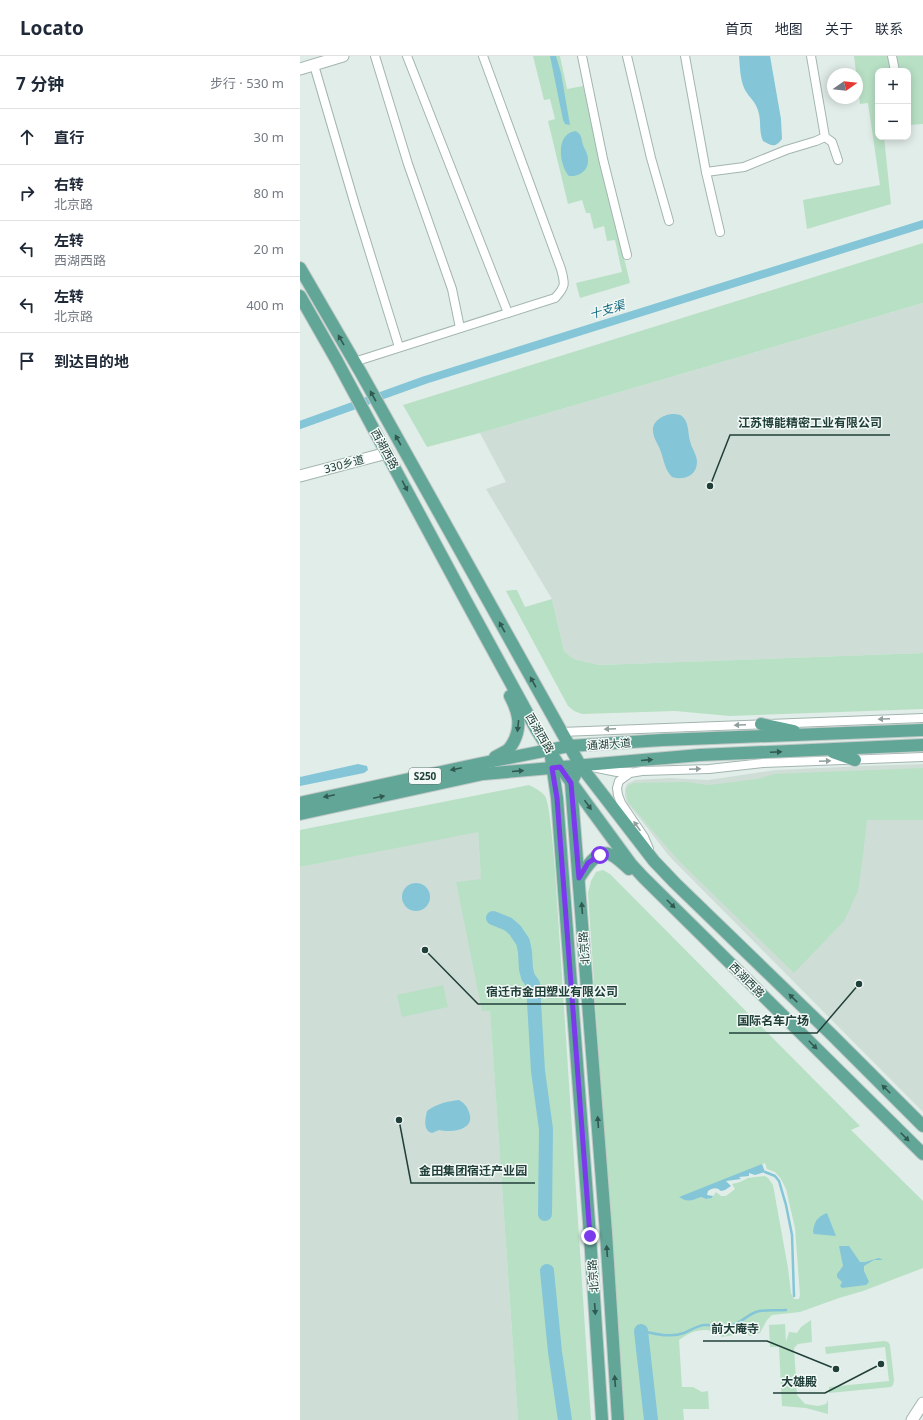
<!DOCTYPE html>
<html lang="zh">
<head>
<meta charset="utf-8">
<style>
	body { margin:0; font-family:"Noto Sans","Noto Sans SC",sans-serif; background:#f6f6f7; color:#1f2937 }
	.controls { position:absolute; right:12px; top:12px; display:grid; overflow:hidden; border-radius:8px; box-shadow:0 2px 10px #0003 }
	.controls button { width:36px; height:36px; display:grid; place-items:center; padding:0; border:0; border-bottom:1px solid #e0e1e3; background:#fff; color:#1f2937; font:20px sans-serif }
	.compass { position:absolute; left:527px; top:12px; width:36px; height:36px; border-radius:50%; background:#fff; box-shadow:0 2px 10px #0003; rotate:76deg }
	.stop { position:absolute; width:12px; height:12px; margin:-9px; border:3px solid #7c3aed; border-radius:50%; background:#fff }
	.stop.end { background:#7c3aed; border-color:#fff; box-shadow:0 1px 4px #0008 }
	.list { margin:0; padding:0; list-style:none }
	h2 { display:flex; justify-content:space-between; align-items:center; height:52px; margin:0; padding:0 16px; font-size:17px }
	h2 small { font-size:13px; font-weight:400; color:#747a83 }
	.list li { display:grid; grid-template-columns:26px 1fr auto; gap:12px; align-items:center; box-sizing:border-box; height:56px; padding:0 16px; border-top:1px solid #e0e1e3 }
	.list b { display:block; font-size:15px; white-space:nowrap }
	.list p { margin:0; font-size:13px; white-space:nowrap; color:#747a83 }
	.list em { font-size:13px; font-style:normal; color:#747a83 }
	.icon { flex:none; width:22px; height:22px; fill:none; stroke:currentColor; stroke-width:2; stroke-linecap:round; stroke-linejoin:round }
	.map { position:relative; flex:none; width:623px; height:1364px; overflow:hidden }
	header { display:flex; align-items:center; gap:24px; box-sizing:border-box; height:56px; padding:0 20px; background:#fff; border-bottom:1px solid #e0e1e3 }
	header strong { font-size:19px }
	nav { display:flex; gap:22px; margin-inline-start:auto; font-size:14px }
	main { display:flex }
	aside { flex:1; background:#fff }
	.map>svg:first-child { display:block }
	.built { fill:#cfddd7 }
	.green { fill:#b8e0c5; fill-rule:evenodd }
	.water { fill:#84c6d7 }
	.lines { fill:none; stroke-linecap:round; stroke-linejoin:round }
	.stream { stroke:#84c6d7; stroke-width:2.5 }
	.canal { stroke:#84c6d7; stroke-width:8 }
	.river { stroke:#84c6d7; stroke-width:14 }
	.minor-casing { stroke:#a3b5b0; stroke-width:10 }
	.tertiary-casing { stroke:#a3b5b0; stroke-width:13 }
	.primary-casing { stroke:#c1c9c7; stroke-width:14 }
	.minor { stroke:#fff; stroke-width:8 }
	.tertiary { stroke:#fff; stroke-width:11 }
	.primary { stroke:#62a698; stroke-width:12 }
	.oneway { fill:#305950 }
	.oneway2 { fill:#909f9c }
	.route { stroke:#7c3aed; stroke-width:5 }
	.labels { text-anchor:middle; stroke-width:3; stroke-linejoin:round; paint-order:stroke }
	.shield { fill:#f2f9f6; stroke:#5f7771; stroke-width:1 }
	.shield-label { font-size:10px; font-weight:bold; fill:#203f38 }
	.street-label { font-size:11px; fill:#203f38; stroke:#f2f9f6 }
	.water-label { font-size:12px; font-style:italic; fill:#156980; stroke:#f2f9f6 }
	.leader { fill:none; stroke:#203f38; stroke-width:1.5 }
	.callout-dot { fill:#203f38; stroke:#f2f9f6; stroke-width:1.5 }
	.callout-label { font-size:12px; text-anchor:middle; font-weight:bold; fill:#203f38; stroke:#f2f9f6; stroke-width:3; stroke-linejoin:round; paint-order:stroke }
</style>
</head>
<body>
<header>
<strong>Locato</strong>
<nav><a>首页</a><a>地图</a><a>关于</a><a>联系</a></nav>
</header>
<main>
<aside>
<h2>7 分钟<small>步行 · 530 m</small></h2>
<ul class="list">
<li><svg class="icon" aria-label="ahead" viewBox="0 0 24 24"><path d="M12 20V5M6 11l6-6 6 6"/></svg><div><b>直行</b></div><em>30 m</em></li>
<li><svg class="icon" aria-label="right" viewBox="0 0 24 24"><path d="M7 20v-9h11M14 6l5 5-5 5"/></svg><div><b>右转</b><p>北京路</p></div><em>80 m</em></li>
<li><svg class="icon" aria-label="left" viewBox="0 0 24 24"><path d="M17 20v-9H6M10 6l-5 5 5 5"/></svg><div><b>左转</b><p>西湖西路</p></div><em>20 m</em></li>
<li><svg class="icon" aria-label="left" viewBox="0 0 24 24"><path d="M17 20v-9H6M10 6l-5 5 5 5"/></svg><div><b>左转</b><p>北京路</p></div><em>400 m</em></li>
<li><svg class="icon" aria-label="arrive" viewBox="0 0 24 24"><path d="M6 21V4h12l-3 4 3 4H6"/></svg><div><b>到达目的地</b></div></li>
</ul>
</aside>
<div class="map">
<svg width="623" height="1364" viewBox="0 0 623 1364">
	<rect width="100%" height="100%" fill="#e1ede8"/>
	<g class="built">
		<path d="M623,247V597L299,609L274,603L264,595L252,543L186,433L206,426L180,377Z"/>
		<path d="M623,708V1056L369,800L342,765L327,747L325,740V733L327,728L335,724L370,722L408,724L476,714L564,710Z"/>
		<path d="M178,775L218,1364H0V811Z"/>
	</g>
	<g class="green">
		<path d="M233,0H260L267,33L283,30L330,227L280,242L276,227L322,216L315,184L307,185L304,170L294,173L290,157H286L282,144L268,148L248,65L255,63L250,43L244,44Z"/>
		<path d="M554,0H623V68L608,69V15H578V81H584L591,148L507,173L503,144L580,129L568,47L560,48Z"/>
		<path d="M623,187V247L180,377L127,391L103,349Z"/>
		<path d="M212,534H217L225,551L252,543L264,595L274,603L299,609L623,597V653L430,660L375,655L282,658L274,655L268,650L206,535Z"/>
		<path d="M623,712V764H567L562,807L558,835L544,865L494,917L379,805L328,746L326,735L328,730L333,727L385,726L409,729L458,723L474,718Z"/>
		<path d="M229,729C235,732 241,735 245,740C250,747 254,802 255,814L291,1364H218L190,955H182L156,826L181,823L178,776L0,811V774Z"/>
		<path d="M303,814L310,818L560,1070L551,1074L623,1145V1212L563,1235L539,1242L500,1256L472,1259L467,1264L460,1277L450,1280L446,1277L422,1281C409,1269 392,1274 379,1284L382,1331H393L402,1336L408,1335L409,1353H383L384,1364H323L288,837L291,825L296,816ZM465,1107L467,1113L475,1116L481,1123L486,1133L495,1172L500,1239L499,1243H494L491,1237L488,1212L473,1129L468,1122L465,1120L448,1122L440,1126L432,1128L435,1133L426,1140H421L416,1136L412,1142L406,1143L401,1141L379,1142Z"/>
		<path d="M143,929L148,951L102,961L97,939Z"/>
		<path d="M511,1264L512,1286L498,1288L494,1292L497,1339L505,1348L518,1350L526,1348L528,1344V1358L506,1352L482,1350L479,1291H470L469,1269L485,1268L486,1286L489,1276L497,1277L501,1271Z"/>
		<path d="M584,1285L588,1286L590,1289L594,1324L593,1329L591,1331L529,1337V1331L589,1325L585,1291L526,1298L525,1291Z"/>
	</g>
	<g class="water">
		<path d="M250,0H256L261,17L270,69L265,68L263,64Z"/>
		<path d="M439,0H470L481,63L482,83C475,92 472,90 463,85C459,76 461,67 459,58C456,45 450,43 445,34C440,24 440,11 439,0Z"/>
		<path d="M276,75C282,79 281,82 283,89C284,92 286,95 287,98C291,111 283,121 269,120C259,109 255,77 276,75Z"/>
		<path d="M372,358C376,358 380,358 383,361C389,367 388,378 390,385C392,393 397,399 397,406C397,420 383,425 372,421C365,414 364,405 361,396C359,389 353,382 353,375C352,365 363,359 372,358Z"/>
		<path d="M58,708L67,710L68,714L64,717L0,730V721Z"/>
		<circle cx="116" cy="841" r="14"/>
		<path d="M159,1044C164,1047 167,1050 169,1056C176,1074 152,1077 139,1074L132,1077C123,1075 125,1063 127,1055C136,1048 148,1045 159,1044Z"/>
		<path d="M462,1108L465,1116L455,1119L449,1117V1120L439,1121L441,1123L426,1125L431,1130L425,1134L421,1135C416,1131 413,1132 408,1135L407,1139L413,1140L412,1142L406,1143L401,1141C392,1144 388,1147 379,1141Z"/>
		<path d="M527,1157L536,1180L514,1178L513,1176C514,1166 517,1161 527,1157Z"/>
		<path d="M539,1190H549L560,1206H565L579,1202L583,1204H574L564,1210V1215L569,1226L566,1229L542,1232L540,1230L542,1226L537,1221V1218L543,1210Z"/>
	</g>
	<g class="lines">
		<g class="stream">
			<path d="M465,1116L475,1120L479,1125L486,1149L492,1179L494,1240"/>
			<path d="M341,1275C355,1278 371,1282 384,1277C391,1274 397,1270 404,1269C414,1268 421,1273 432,1269C441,1267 447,1259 456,1256C465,1253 477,1255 486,1254"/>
		</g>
		<path class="canal" d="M0,369L125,324L623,168"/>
		<g class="river">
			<path d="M193,862L208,868L215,874L223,886L225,896L226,913L228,921L233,928L238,1015L246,1073L245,1158"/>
			<path d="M247,1215L255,1296L265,1364"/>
			<path d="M341,1275L351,1364"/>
		</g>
		<g class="minor-casing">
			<g id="minor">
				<path d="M75,0L108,108L152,233L160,272"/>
				<path d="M107,0L208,257"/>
				<path d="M282,0L303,103L327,199"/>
				<path d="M327,0L351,102L369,165"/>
				<path d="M385,0L406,116L420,176"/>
				<path d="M511,0L525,81L532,86L538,104"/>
				<path d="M592,0L595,15"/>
				<path d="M14,9L55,149L99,291"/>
				<path d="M406,116L444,111L486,94L516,85L525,81"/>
				<path d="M54,306L255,242C266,230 265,228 261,213L183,0"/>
				<path d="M261,676L623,662"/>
				<path d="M292,711L317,716H330"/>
				<path d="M349,793L344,781L321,747L318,739L317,732L319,725L330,717L342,715L409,713L463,707L623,701"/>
			</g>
		</g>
		<g class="tertiary-casing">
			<g id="tertiary">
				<path d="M0,13L43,0"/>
				<path d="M0,420L87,397"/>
				<path d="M612,1364L623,1347"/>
			</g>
		</g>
		<g class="primary-casing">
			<g id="primary">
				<path d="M0,212L61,317L280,709L354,805L375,827L532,979L623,1070"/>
				<path d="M0,240L37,305L166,545L236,673L260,711L331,808L343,821L623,1098"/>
				<path d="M461,668L494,675"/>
				<path d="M533,696L555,704"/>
				<path d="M195,701C198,699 203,697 206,695C210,693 212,689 214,685C222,669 218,655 210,640"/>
				<path d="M251,701L257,742L290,1180L302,1364"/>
				<path d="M280,709L271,727L306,1177L318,1364"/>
				<path d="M0,747L178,708L269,690L362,684L623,674"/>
				<path d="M0,758L183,718L400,699L623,689"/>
				<path d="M279,822C285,814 296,793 309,798C316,800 324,809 329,813"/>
			</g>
		</g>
		<use href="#minor" class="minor"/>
		<use href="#tertiary" class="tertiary"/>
		<use href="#primary" class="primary"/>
	</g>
	<defs><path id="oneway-solid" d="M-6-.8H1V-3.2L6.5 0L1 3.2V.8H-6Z"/></defs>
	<g class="oneway">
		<use href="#oneway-solid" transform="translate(41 284) rotate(-120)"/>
		<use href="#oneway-solid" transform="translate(73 340) rotate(-119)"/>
		<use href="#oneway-solid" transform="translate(98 384) rotate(-119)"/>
		<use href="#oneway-solid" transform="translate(105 430) rotate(62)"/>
		<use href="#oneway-solid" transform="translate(202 571) rotate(-119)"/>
		<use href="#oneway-solid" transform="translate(233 626) rotate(-119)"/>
		<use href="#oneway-solid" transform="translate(218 670) rotate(96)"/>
		<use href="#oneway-solid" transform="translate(476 696) rotate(-3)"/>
		<use href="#oneway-solid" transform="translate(347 704) rotate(-5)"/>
		<use href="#oneway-solid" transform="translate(156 713) rotate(168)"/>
		<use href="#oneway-solid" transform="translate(218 715) rotate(-5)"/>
		<use href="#oneway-solid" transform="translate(29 740) rotate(168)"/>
		<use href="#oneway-solid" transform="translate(79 741) rotate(-12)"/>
		<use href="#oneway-solid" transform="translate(288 749) rotate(54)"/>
		<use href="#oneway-solid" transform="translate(371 848) rotate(45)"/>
		<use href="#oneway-solid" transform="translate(282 852) rotate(-94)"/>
		<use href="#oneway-solid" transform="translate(493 942) rotate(-136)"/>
		<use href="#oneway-solid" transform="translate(513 989) rotate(45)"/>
		<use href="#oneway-solid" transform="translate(586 1033) rotate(-135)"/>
		<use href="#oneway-solid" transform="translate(298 1066) rotate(-94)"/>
		<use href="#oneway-solid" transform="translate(605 1081) rotate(45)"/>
		<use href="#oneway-solid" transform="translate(307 1195) rotate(-94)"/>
		<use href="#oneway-solid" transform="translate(295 1253) rotate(86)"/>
		<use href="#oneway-solid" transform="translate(315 1325) rotate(-94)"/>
	</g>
	<g class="oneway2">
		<use href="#oneway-solid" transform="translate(584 663) rotate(178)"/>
		<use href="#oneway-solid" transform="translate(440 669) rotate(178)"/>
		<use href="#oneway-solid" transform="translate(310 673) rotate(178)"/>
		<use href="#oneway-solid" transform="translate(525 705) rotate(-2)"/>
		<use href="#oneway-solid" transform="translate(395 713) rotate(-2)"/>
		<use href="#oneway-solid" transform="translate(337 770) rotate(-125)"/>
	</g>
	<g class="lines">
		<path class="route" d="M290,1180L257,742L252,712L260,711L271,727L279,822L288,807L300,799"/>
	</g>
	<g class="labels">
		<rect class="shield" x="109" y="712" width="32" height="16" rx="3"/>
		<g class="shield-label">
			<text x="125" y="724">S250</text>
		</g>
		<g class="street-label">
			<text transform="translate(85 393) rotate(61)" y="4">西湖西路</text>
			<text transform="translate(44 408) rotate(-15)" y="4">330乡道</text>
			<text transform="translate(240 677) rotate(60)" y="4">西湖西路</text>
			<text transform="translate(309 688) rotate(-4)" y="4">通湖大道</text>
			<text transform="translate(284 892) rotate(-94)" y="4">北京路</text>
			<text transform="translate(447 924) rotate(45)" y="4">西湖西路</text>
			<text transform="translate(293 1220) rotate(-94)" y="4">北京路</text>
		</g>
		<g class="water-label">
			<text transform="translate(307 254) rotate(-17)" y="4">十支渠</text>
		</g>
	</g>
	<path class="leader" d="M410 430L430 379H590M125 894L178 948H326M559 928L517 977H429M99 1064L111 1127H235M536 1313L467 1285H403M581 1308L525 1337H473"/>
	<g class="callout-dot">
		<circle cx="410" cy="430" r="4"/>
		<circle cx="125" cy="894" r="4"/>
		<circle cx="559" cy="928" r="4"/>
		<circle cx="99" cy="1064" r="4"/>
		<circle cx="536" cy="1313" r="4"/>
		<circle cx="581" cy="1308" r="4"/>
	</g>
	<g class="callout-label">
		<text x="510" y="371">江苏博能精密工业有限公司</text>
		<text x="252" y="940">宿迁市金田塑业有限公司</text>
		<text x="473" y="969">国际名车广场</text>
		<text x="173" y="1119">金田集团宿迁产业园</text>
		<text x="435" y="1277">前大庵寺</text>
		<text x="499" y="1330">大雄殿</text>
	</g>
</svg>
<div class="controls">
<button>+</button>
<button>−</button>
</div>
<svg class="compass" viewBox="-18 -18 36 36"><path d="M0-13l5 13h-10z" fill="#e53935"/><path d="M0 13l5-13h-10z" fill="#747a83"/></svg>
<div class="stop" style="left:300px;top:799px"></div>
<div class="stop end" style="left:290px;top:1180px"></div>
</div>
</main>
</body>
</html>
